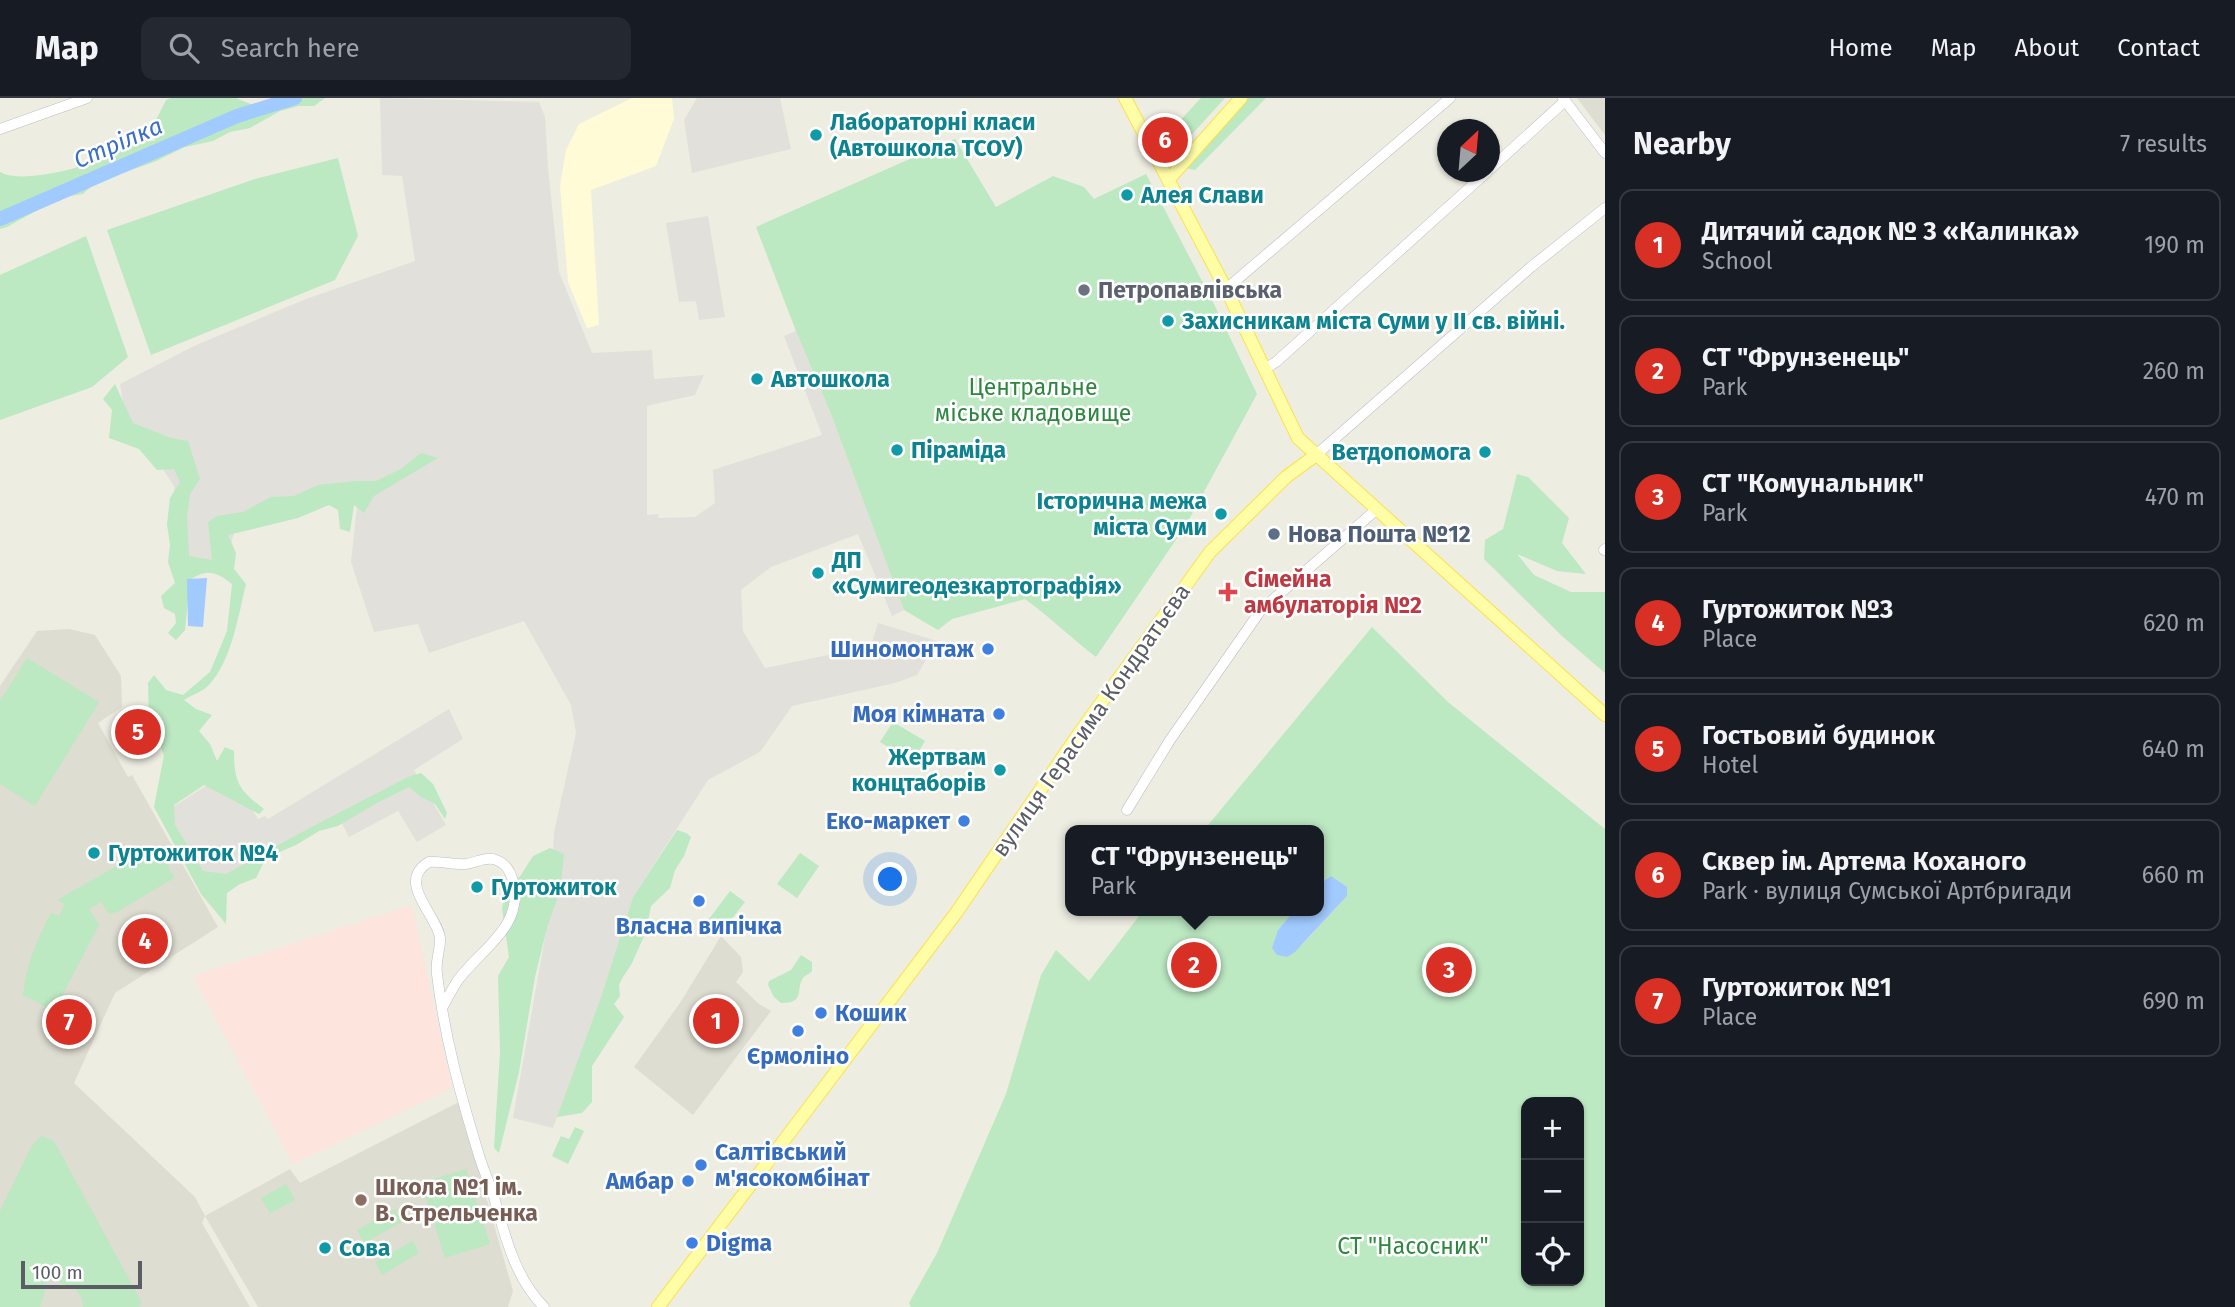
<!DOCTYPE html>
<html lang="en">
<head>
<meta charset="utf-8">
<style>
	body { margin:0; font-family:"Fira Sans",sans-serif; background:#242831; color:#f1f3f6 }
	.controls { position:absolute; right:21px; bottom:21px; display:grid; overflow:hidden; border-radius:14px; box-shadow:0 2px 5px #0004 }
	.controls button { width:63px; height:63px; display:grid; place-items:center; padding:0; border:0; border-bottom:2px solid #363941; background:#171b24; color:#f1f3f6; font:35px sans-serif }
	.compass { position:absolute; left:1437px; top:21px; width:63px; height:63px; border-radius:50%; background:#171b24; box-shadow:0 2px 5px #0004; rotate:26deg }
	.scale { position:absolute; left:21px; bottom:18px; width:121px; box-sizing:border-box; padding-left:7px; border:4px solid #5a5d64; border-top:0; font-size:19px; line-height:24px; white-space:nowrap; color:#5a5d64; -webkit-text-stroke:5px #fff; paint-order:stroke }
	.you { position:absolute; left:891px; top:782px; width:24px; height:24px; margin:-18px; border:5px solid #fff; border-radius:50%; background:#1a73e8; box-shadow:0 0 0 10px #1a73e833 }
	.badge { display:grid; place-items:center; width:46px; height:46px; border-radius:50%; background:#d93025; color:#fff; font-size:23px; font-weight:700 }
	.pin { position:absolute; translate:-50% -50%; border:4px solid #fff; box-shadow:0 2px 7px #0006 }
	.popup { position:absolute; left:1065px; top:727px; width:259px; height:91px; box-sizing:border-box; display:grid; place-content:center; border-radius:14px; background:#171b24; filter:drop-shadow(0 2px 5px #0005); font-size:23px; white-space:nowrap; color:#9ea1a6 }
	.popup b { font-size:26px; color:#f1f3f6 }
	.popup::after { content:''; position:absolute; left:50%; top:100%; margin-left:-14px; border:14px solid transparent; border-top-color:#171b24 }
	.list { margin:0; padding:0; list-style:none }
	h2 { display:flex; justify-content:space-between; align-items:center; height:91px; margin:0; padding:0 28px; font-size:30px }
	h2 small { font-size:23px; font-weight:400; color:#9ea1a6 }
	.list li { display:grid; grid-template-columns:46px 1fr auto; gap:21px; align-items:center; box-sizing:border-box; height:112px; margin:0 14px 14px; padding:0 14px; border:2px solid #363941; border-radius:14px }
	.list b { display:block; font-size:26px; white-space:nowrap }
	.list p { margin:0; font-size:23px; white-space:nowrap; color:#9ea1a6 }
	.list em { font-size:23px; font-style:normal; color:#9ea1a6 }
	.icon { flex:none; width:38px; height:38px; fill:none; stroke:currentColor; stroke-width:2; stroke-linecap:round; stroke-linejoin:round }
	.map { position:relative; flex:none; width:1605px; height:1209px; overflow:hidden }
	header { display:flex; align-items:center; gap:42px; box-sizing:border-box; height:98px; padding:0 35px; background:#171b24; border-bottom:2px solid #363941 }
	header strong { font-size:33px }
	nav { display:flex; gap:38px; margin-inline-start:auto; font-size:24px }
	.search { width:490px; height:63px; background:#242831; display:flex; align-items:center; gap:18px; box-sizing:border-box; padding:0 24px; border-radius:14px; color:#9ea1a6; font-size:26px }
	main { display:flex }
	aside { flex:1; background:#171b24 }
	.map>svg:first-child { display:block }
	.commercial { fill:#fffbd6 }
	.industrial { fill:#e2e0da }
	.education { fill:#deddd1 }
	.medical { fill:#fde4dd }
	.green { fill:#bce8c2; fill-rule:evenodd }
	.water { fill:#a1caff }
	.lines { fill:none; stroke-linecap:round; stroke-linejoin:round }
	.river { stroke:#a1caff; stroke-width:14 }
	.minor-casing { stroke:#bcbec5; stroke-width:11 }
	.major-casing { stroke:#fbe24e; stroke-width:14 }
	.minor { stroke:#fff; stroke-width:10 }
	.major { stroke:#fffda6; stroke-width:12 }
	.culture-dot { fill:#0f9aa8; stroke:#fff; stroke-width:2.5 }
	.worship-dot { fill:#6b7280; stroke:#fff; stroke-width:2.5 }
	.service-dot { fill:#5c6f8a; stroke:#fff; stroke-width:2.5 }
	.health-dot { fill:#e0444e; stroke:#fff; stroke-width:2.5 }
	.shop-dot { fill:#3f7fe0; stroke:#fff; stroke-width:2.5 }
	.education-dot { fill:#8d6e63; stroke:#fff; stroke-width:2.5 }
	.labels { text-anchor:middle; stroke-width:5; stroke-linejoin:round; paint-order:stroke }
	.culture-label { font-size:23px; font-weight:bold; fill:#0d838f; stroke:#fff; text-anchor:start }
	.worship-label { font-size:23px; font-weight:bold; fill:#5b616d; stroke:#fff; text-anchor:start }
	.park-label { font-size:23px; fill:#2e873f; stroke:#fff }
	.service-label { font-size:23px; font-weight:bold; fill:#4e5e75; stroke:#fff; text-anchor:start }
	.health-label { font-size:23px; font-weight:bold; fill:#be3a42; stroke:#fff; text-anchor:start }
	.shop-label { font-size:23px; font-weight:bold; fill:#366cbe; stroke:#fff; text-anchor:end }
	.street-label { font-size:23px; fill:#5a5d64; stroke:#fff }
	.education-label { font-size:23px; font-weight:bold; fill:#785e54; stroke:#fff; text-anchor:start }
	.water-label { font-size:24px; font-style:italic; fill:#3b6ecb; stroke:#fff }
</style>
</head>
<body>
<header>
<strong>Map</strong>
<div class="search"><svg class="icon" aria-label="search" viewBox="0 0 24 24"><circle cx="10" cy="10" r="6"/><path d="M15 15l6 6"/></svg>Search here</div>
<nav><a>Home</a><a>Map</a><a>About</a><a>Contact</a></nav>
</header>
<main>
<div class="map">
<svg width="1605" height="1209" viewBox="0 0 1605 1209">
	<rect width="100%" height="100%" fill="#eeede2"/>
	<path class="commercial" d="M632,0H672L674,21L656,68L591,92L599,227L587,230L568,184L560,88L566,52L579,26Z"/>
	<g class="industrial">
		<path d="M380,0L539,4L545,19L548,70L559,174L592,255L652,252L654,281L704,277L695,297L647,308V417L658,416L659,420L695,419L715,405L713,372L822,337L784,238L796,233L831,316L904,512L892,518L858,436L771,469L741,492L743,533L765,570L871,548L878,525L937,543L917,577L895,585L792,608L760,654L708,682L633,799L602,896L553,1030L513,1020L550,811L554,734L576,635L571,607L524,523L429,555L418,526L374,534L351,464L358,399L236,428L224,470L178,468L174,388L146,346L120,334L124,311L120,286L194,248L306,201L415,163L402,78L382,77Z"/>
		<path d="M697,0H780L791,51L692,75L684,22Z"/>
		<path d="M708,118L725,219L699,222L696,203L679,204L666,125Z"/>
		<path d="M449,611L463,641L414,672L446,727L417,744L398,713L349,739L338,718L221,783L205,779L165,714L209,686L248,705L258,721L265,718L268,721Z"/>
	</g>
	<g class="education">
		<path d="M1577,0H1605V37Z"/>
		<path d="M69,531L95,537L121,578L122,609L98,625L128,679L132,677L218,829L115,895L74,985L195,1099L205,1118L290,1071L300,1085L459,1004L513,1193L508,1209H258L205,1118L202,1125L250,1209H0V588L37,533Z"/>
		<path d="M721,838L741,859L743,874L736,884L759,906L771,913L693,1017L634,969L680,905Z"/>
	</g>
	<path class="medical" d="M412,807L452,990L293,1066L193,878Z"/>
	<g class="green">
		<path d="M171,0H236L253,7L279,0H325L314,8H299L280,13L250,30L230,34L213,43L185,49L154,64L123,75L105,76L83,96L70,98L43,109L7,129L0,131V74C18,85 72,73 91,64C104,59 117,47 128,40L155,43L153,28L166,2Z"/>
		<path d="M1201,0H1225L1173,57L1165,51L1164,40Z"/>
		<path d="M1244,0H1266L1195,72L1186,70Z"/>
		<path d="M955,41L996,109L1053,78L1084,89L1094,101L1146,76L1213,204L1257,296L1186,427L1096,559C1071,540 1050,519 1025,501L952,521L938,532L904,512L831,316L796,233L756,129Z"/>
		<path d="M338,60L358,138L335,182L151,257L107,132L255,81Z"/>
		<path d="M86,138L128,259L92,289L0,322V177Z"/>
		<path d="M115,286L133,325L171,340L188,343L200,381L190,396L187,419L189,458L212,462L208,424L217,418L243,414L271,399L294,398L318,387L357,383H376L401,371L421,355L438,360L374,398L364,415L354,407L350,434L340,431L338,412L329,407L298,420L228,437L236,455L234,471L246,486C238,518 232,563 208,588C202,594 191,597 184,602L196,611L212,617L199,633L210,646L217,663L225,649L234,653C234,685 239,692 264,711L259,716L204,687L174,707L175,727L203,773L226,776L304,733L408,679L421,675L433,686L447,715L445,721L435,706L421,699L409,689L375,706L338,728L319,733L296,747L275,756L264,764L256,780L240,786L227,795L226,826L201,796L154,709L164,657L149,622L148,585L154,577L166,592L183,597L210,574L227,533L232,486C216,474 208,470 190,482L185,532L176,542L168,535L176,525L175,516L164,510L161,498L175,485L168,464L170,447L167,426L170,400L180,384L174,371L157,372L139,351L109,340L112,312L103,301Z"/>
		<path d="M1517,376L1528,379L1569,420L1562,445L1586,476L1557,473L1517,456L1534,477L1571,494H1605V575L1562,538L1484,461L1485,442L1503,431Z"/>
		<path d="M1372,529L1448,604L1605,731V1209H911L909,1205L937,1155L1006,996L1041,877L1056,852L1089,883L1143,813H1294L1278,832L1302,847L1347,798L1331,778L1318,787V732H1204ZM1526,1004H1579V1183H1526Z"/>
		<path d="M27,560L99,604L35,708L0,686V603Z"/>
		<path d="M893,624L925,643L912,664L880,644Z"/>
		<path d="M677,732L686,735L691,739L684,758L675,772L670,790L651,808L646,834L631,867L623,879L619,887L620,898L614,906L624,919L592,968V1004L582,1015L557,1019L602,896L633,799Z"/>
		<path d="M154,747L165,765H167L174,780L117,814L109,816L101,804L89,811L99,827L54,913L23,897C26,866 37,842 51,815L59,818L65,806L57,802Z"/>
		<path d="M550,750L564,756L560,792L547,830L535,879L519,974L499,1055L494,1050L500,954L498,878L509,859L502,810L507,792L521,777L533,758Z"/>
		<path d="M800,755L819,768L797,800L777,786Z"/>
		<path d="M730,793L745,804L723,832L709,821Z"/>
		<path d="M801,857L812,864V873C810,876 805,877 803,880C795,892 806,905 781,905L774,899L768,887L769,883L791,872Z"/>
		<path d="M575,1029L584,1033L568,1066L552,1058L561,1038L569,1041Z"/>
		<path d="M42,1038L54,1043L142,1205L138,1209H83L82,1201L75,1190L60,1185L56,1180L42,1187L45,1193L40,1209H0V1113L32,1047Z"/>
		<path d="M466,1071L490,1146L445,1160L421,1085Z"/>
		<path d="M286,1086L295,1102L270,1115L261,1100Z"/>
		<path d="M395,1111L402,1124L364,1145L357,1132Z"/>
		<path d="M413,1143L419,1155L382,1177L375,1164Z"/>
	</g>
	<g class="water">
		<path d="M207,480L203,529L188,528L187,481Z"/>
		<path d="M1331,778L1347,789V798L1295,854L1287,859L1277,857L1272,850L1278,832L1294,813H1318V787Z"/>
	</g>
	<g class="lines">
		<path class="river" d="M0,121L237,18L295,0"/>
		<g class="minor-casing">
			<g id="minor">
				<path d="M1563,0L1605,55"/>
				<path d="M0,31L87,0"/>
				<path d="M1490,71L1565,3"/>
				<path d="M1226,191L1450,0"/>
				<path d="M1266,270L1276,264L1487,74"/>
				<path d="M1316,357L1531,169L1605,110"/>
				<path d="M1604,452L1605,451"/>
				<path d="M1127,712L1170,642L1261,512L1377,411"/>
				<path d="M442,910C447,901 452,891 458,882C480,852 525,828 513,783C510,772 505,764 493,761C484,759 475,765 466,766C454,767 441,763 429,764C395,784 438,818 440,840C441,850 435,862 437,876C444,937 460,995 478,1054C482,1069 489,1084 494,1099C505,1138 515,1180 544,1209"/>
			</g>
		</g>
		<g class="major-casing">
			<g id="major">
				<path d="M1125,0L1226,191L1298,340L1605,617"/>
				<path d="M1168,82L1241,0"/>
				<path d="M658,1209L956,815L1080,634L1210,454L1286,379L1316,357"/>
			</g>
		</g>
		<use href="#minor" class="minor"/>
		<use href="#major" class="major"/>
	</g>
	<g class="culture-dot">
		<circle cx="816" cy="37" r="7"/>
		<circle cx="1127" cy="97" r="7"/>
		<circle cx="1168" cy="223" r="7"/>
		<circle cx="757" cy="281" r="7"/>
		<circle cx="897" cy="352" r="7"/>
		<circle cx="1485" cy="354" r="7"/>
		<circle cx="1221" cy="416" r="7"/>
		<circle cx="818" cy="475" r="7"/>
		<circle cx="1000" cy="672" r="7"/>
		<circle cx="94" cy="755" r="7"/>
		<circle cx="477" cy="789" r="7"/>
		<circle cx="325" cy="1150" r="7"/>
	</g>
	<circle class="worship-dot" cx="1084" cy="192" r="7"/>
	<circle class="service-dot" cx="1274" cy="436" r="7"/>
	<path class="health-dot" d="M1224.5 483.5h7v7h7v7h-7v7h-7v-7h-7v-7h7z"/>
	<g class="shop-dot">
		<circle cx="988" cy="551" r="7"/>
		<circle cx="999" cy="616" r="7"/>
		<circle cx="964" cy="723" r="7"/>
		<circle cx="699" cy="803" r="7"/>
		<circle cx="821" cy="915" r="7"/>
		<circle cx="798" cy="933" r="7"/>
		<circle cx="701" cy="1067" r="7"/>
		<circle cx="688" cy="1083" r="7"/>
		<circle cx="692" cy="1145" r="7"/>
	</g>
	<circle class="education-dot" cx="361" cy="1102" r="7"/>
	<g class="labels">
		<g class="culture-label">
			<text x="830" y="32">Лабораторні класи<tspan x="830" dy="26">(Автошкола ТСОУ)</tspan></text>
			<text x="1141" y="105">Алея Слави</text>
			<text x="1182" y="231">Захисникам міста Суми у ІІ св. війні.</text>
			<text x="771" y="289">Автошкола</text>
			<text x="911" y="360">Піраміда</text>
			<text x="1471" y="362" text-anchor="end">Ветдопомога</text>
			<text x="1207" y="411" text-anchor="end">Історична межа<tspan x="1207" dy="26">міста Суми</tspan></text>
			<text x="832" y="470">ДП<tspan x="832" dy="26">«Сумигеодезкартографія»</tspan></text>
			<text x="986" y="667" text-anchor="end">Жертвам<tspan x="986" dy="26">концтаборів</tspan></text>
			<text x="108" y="763">Гуртожиток №4</text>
			<text x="491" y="797">Гуртожиток</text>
			<text x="339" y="1158">Сова</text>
		</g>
		<g class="worship-label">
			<text x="1098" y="200">Петропавлівська</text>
		</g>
		<g class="park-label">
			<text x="1033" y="297">Центральне<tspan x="1033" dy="26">міське кладовище</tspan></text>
			<text x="1413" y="1156">СТ "Насосник"</text>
		</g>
		<g class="service-label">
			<text x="1288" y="444">Нова Пошта №12</text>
		</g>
		<g class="health-label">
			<text x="1244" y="489">Сімейна<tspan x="1244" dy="26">амбулаторія №2</tspan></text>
		</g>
		<g class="shop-label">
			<text x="974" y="559">Шиномонтаж</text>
			<text x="985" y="624">Моя кімната</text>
			<text x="950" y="731">Еко-маркет</text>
			<text x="699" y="836" text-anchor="middle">Власна випічка</text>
			<text x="835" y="923" text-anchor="start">Кошик</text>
			<text x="798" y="966" text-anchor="middle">Єрмоліно</text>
			<text x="715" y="1062" text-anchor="start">Салтівський<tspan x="715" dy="26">м'ясокомбінат</tspan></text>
			<text x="674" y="1091">Амбар</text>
			<text x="706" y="1153" text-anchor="start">Digma</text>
		</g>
		<g class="street-label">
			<text transform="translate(1091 622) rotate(-55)" y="8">вулиця Герасима Кондратьєва</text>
		</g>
		<g class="education-label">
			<text x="375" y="1097">Школа №1 ім.<tspan x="375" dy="26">В. Стрельченка</tspan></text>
		</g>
		<g class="water-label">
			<text transform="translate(118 45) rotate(-23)" y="8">Стрілка</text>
		</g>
	</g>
</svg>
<div class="controls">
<button>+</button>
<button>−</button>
<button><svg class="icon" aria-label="locate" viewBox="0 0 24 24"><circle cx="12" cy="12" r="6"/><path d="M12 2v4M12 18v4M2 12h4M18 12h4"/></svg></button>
</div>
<svg class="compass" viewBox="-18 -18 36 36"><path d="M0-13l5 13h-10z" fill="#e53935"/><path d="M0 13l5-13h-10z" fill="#9ea1a6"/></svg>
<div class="scale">100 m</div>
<div class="you"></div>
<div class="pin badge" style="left:716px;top:923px">1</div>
<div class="pin badge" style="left:1194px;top:867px">2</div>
<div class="popup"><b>СТ &quot;Фрунзенець&quot;</b>Park</div>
<div class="pin badge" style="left:1449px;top:872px">3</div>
<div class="pin badge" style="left:145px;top:843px">4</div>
<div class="pin badge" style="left:138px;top:634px">5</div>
<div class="pin badge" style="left:1165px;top:42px">6</div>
<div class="pin badge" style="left:69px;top:924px">7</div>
</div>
<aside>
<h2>Nearby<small>7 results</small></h2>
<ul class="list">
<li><span class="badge">1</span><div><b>Дитячий садок № 3 «Калинка»</b><p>School</p></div><em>190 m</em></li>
<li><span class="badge">2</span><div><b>СТ &quot;Фрунзенець&quot;</b><p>Park</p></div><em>260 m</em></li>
<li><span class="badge">3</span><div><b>СТ &quot;Комунальник&quot;</b><p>Park</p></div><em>470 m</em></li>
<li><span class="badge">4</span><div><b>Гуртожиток №3</b><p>Place</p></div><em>620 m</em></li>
<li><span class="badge">5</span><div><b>Гостьовий будинок</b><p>Hotel</p></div><em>640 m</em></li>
<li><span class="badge">6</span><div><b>Сквер ім. Артема Коханого</b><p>Park · вулиця Сумської Артбригади</p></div><em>660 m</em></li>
<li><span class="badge">7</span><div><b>Гуртожиток №1</b><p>Place</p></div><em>690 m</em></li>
</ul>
</aside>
</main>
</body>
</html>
